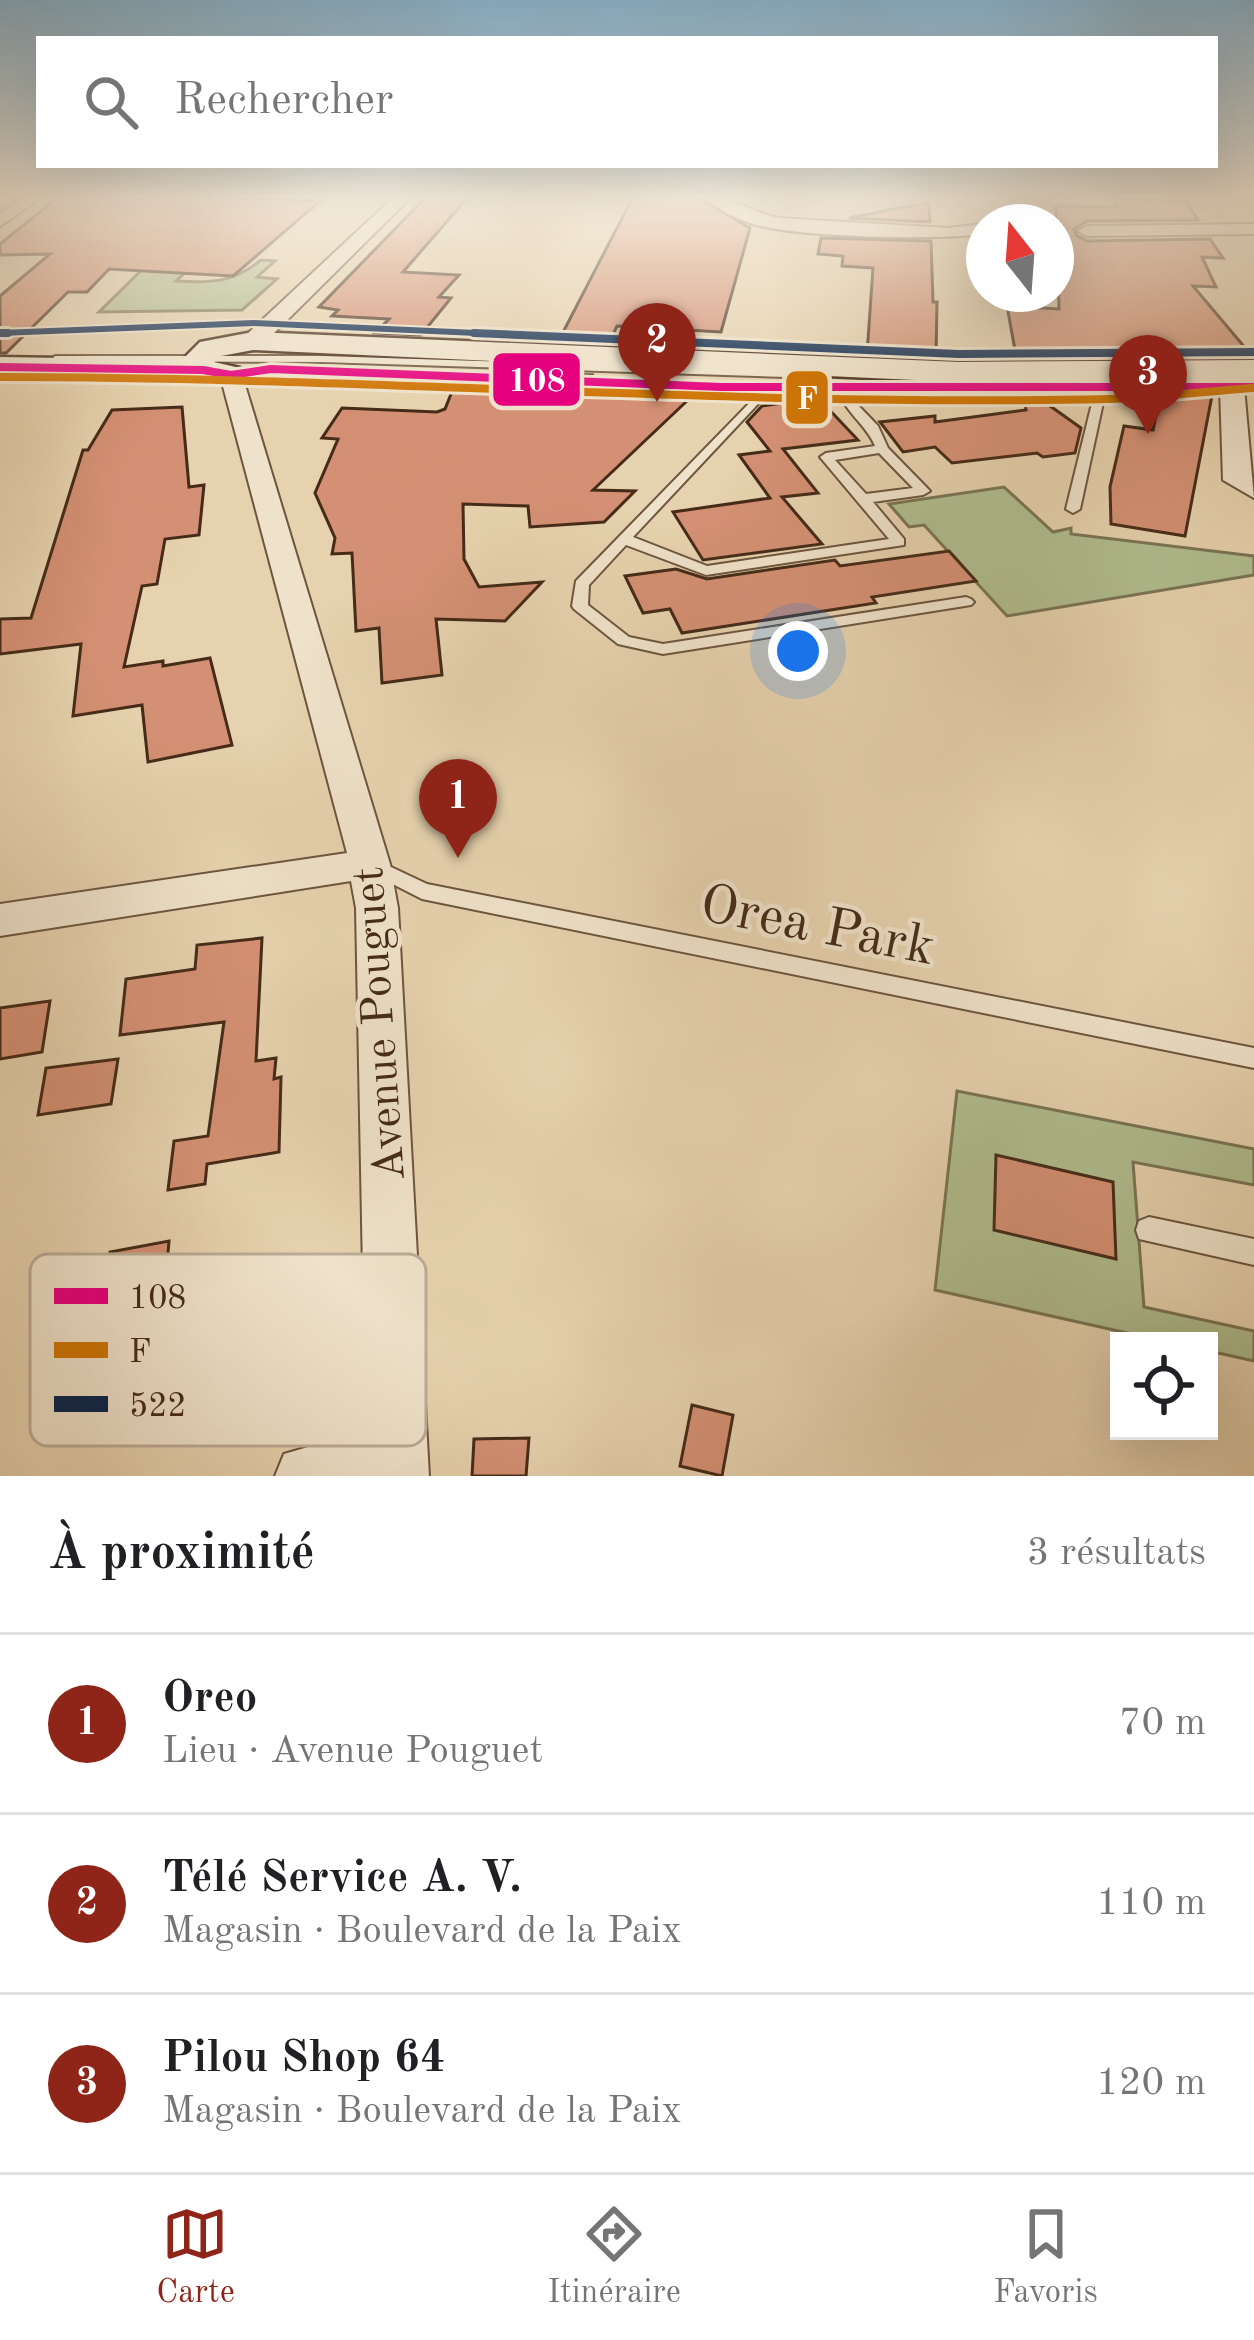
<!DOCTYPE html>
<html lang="fr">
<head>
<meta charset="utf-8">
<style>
	body { margin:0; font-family:"Old Standard TT",serif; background:#f6f6f6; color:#202124 }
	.controls { position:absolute; right:36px; bottom:36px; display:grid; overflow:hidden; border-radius:0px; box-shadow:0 12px 48px #0002 }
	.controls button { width:108px; height:108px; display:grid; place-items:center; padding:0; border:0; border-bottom:3px solid #e0e0e0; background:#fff; color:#202124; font:60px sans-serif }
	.compass { position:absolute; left:966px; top:204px; width:108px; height:108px; border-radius:50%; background:#fff; box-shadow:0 12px 48px #0002; rotate:343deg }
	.you { position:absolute; left:798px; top:651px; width:42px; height:42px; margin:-30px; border:9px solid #fff; border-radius:50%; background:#1a73e8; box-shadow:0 0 0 18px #1a73e833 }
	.badge { display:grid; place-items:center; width:78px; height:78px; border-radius:50%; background:#8f2418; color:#fff; font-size:39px; font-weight:700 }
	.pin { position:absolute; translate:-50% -99px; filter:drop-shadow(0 3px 6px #0008) }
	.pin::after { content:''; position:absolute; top:63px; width:42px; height:36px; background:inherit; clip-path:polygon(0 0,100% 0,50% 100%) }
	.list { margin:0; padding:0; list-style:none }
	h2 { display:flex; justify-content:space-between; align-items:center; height:156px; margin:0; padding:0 48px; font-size:51px }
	h2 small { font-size:39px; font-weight:400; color:#757577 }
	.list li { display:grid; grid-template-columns:78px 1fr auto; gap:36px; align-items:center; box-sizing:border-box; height:180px; padding:0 48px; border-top:3px solid #e0e0e0 }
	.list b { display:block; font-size:45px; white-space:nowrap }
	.list p { margin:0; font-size:39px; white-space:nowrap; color:#757577 }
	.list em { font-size:39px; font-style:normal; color:#757577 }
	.icon { flex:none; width:66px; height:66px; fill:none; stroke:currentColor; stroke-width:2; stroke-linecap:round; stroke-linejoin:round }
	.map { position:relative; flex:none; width:1254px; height:1476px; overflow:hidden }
	.search { position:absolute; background:#fff; box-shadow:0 12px 48px #0002; left:36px; right:36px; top:36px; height:132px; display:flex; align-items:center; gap:30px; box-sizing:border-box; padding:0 42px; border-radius:0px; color:#757577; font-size:45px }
	.sheet { height:696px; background:#fff }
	nav { display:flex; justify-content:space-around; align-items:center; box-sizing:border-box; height:168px; border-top:3px solid #e0e0e0; background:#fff; font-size:33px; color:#757577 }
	nav a { display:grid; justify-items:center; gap:6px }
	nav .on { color:#8f2418 }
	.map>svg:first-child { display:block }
	.green { fill:#b0bd8f; stroke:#7a7454; stroke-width:3 }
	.building { fill:#d49074; stroke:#452b18; stroke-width:3 }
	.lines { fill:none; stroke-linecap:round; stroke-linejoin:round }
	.service-casing { stroke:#6d553e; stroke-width:4 }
	.minor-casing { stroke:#6d553e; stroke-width:4 }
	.secondary-casing { stroke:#452b18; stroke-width:5 }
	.service { fill:#efe2ca; fill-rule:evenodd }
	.minor { fill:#efe2ca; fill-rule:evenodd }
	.secondary { fill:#efe2ca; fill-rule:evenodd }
	.bus-1-casing { stroke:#efe2ca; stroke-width:14 }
	.bus-2-casing { stroke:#efe2ca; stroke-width:14 }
	.bus-3-far1-casing { stroke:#efe2ca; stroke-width:10 }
	.bus-3-casing { stroke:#efe2ca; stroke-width:14 }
	.bus-1 { stroke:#e6007e; stroke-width:8 }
	.bus-2 { stroke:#cf7505; stroke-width:8 }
	.bus-3-far1 { stroke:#03224c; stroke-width:6 }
	.bus-3 { stroke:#03224c; stroke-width:8 }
	.labels { text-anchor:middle; stroke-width:9; stroke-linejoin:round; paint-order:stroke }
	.street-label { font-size:45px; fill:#452b18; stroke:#efe2ca }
	.near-street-label { font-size:54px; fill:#452b18; stroke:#efe2ca }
	.key { fill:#efe2ca; stroke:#bcab95; stroke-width:3 }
	.key-label { font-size:33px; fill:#452b18 }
	.line-badge { stroke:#efe2ca; stroke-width:4.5 }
	.badge-label { font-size:33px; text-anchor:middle; font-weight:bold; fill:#fff }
</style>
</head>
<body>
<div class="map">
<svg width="1254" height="1476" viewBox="0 0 1254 1476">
	<rect width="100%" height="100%" fill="#e6d2ae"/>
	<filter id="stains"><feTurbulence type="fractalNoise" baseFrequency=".00167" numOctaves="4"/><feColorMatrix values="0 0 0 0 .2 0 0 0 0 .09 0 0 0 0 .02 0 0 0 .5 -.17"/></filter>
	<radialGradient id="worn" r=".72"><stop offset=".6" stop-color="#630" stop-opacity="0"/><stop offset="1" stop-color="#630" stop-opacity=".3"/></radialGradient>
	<g class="green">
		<path d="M165,247L213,248L176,281C211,283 233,283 261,260L275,261L257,277L277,279L242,310L99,312Z"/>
		<path d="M1004,487L1053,532L1071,528V534L1254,556V575L1007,616L924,525L909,527L889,504Z"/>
		<path d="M957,1091L1254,1149V1185L1133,1162L1144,1307L1254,1331V1361L1209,1351V1341H1163L935,1290Z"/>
	</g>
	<g class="building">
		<path d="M61,195H185L320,201L233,276L109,269L87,292H68L6,353H0V296L50,254L0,255V244Z"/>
		<path d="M428,195H470L403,272L459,275L439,297L451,298L421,335L375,333L389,319L332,316L338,310L319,307Z"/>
		<path d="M634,195L697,197L750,228L721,332L617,326L609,343L559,340Z"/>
		<path d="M1115,199L1186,201L1198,220L1087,221L1074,229L1076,235L1087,241L1210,239L1223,258L1202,257L1216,287L1193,286L1252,356L1094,357L1015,350L1007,306L1059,309L1056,206L1118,207Z"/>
		<path d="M929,203L930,222L849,218L898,208Z"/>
		<path d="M821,238L931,241L933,302H937L936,357L867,354L873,268L842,266L843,256L818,254Z"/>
		<path d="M541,374L592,375L582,396L689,399L593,490L635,491L604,522L530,527L528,506L463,504L464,559L479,587L542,582L505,621L436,619L442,675L382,683L379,628L356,631L352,553L332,554L335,538L315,493L338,439L322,438L342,408L437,412L445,409L453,389L530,393Z"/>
		<path d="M1162,385H1214L1185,536L1111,524L1110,487L1124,426L1153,430Z"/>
		<path d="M1022,386L1081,428L1075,453L1043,457L1037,453L952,463L935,447L903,452L880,422L935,416V422L1026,410Z"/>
		<path d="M790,402L795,406L823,403L858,440L783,449L818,493L782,497L822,544L703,560L673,512L770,498L739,455L770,451L747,422L762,406Z"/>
		<path d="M182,407L189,487L204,485L199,535L165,539L157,584L142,586L124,667L163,661V666L210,658L232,745L148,762L142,705L73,716L81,644L0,654V619L31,618L83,450H88L112,410Z"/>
		<path d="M949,551L976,581L872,597L876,603L682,633L670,609L643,613L625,576L676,569L707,579L835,560L840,566Z"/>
		<path d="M262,938L256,1061L276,1058L274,1079L281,1077L279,1152L207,1164L205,1184L168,1190L174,1141L208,1136L224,1022L120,1035L126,979L195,969L197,945Z"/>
		<path d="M50,1001L42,1052L0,1059V1008Z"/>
		<path d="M118,1059L111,1104L38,1115L46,1068Z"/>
		<path d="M996,1155L1113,1182L1116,1259L994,1230Z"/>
		<path d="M169,1241L163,1312L230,1299L229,1376L119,1399L123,1349L97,1354L110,1252Z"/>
		<path d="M692,1405L733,1415L722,1476L680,1466Z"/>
		<path d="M529,1438L526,1476H472L474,1439Z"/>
	</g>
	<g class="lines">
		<g class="service-casing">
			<g id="service">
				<path d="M55,356H322L817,372L823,375L817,378L322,362L59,361L53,358Z"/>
				<path d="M768,384L772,385V389L633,537L707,566L889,539L820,457L826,453L875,446C866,424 843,411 838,388L844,384L850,388L853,400L878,426L888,448L930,491L923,495L873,502L904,539V545L706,575L626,545L589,585L588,605L629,637L663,644L966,597L971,599L974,602L971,605L663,654L618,644L574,609L572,606L576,581ZM879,453L913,488L866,494L835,460Z"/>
				<path d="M1096,387L1106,389L1080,509L1073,513L1066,509Z"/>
				<path d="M374,859L427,884L1254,1048V1068L422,899L367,871L364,866L367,861Z"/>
				<path d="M1149,1217L1254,1239V1265L1139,1239L1136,1230L1139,1221Z"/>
			</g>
		</g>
		<g class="minor-casing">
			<g id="minor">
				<path d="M26,195H45L0,226V213Z"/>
				<path d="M396,195H413L261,346H245V336Z"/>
				<path d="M701,195C730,195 751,213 780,218L948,228L984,224V234C936,240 792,238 750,223C733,217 713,206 701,195Z"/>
				<path d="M1254,224V234L1087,236L1078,231L1087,226Z"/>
				<path d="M231,368L242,375L390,864L398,908L429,1476H275L284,1454L366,1430L356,908L351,881L0,936V904L347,853L220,375Z"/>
				<path d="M1232,380L1244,387L1254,498L1223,480L1220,387Z"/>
			</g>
		</g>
		<g class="secondary-casing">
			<path id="secondary" d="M253,332L959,362L1254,360V380L959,382L253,350L221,356L214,362L240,368L245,375L229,385L203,380L0,377V357L182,360L200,342Z"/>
		</g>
		<use href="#service" class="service"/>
		<use href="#minor" class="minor"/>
		<use href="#secondary" class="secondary"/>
		<g class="bus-1-casing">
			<path id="bus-1" d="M0,367L203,370L231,375L271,369L722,387H1254"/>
		</g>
		<g class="bus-2-casing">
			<path id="bus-2" d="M0,377C370,377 739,407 1109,399C1157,398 1206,391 1254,388"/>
		</g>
		<g class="bus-3-far1-casing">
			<path id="bus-3-far1" d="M0,333L254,323L543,336"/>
		</g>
		<g class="bus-3-casing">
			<g id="bus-3">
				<path d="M0,333H8"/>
				<path d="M474,333L959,354L1254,352"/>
			</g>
		</g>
		<use href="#bus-1" class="bus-1"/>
		<use href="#bus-2" class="bus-2"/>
		<use href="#bus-3-far1" class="bus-3-far1"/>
		<use href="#bus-3" class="bus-3"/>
	</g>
	<linearGradient id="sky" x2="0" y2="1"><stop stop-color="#87b5d2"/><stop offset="0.49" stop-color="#f4ebdb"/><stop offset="1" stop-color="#f4ebdb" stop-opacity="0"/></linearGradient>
	<rect width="1254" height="401" fill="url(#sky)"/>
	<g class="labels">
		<g class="street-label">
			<text transform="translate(377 1024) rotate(-94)" y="16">Avenue Pouguet</text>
		</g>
		<g class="near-street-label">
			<text transform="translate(818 923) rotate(11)" y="19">Orea Park</text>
		</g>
	</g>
	<rect x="30" y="1254" width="396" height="192" rx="18" class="key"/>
	<rect x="54" y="1288" width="54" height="16" fill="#e6007e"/>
	<rect x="54" y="1342" width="54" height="16" fill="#cf7505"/>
	<rect x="54" y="1396" width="54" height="16" fill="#03224c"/>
	<g class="key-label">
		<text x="129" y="1308">108</text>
		<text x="129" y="1362">F</text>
		<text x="129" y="1416">522</text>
	</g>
	<g class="line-badge">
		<rect x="491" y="351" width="91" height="57" rx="12" fill="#e6007e"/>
		<rect x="784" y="369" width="46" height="57" rx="12" fill="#cf7505"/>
	</g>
	<g class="badge-label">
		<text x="537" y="391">108</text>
		<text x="807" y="409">F</text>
	</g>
	<rect width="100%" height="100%" filter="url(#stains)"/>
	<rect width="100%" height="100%" fill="url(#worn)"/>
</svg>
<div class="controls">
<button><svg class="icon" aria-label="locate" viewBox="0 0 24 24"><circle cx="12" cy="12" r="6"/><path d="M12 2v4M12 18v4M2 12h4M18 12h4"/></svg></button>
</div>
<svg class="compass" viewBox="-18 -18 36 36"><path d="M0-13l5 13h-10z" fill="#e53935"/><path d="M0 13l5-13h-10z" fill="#757577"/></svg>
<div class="you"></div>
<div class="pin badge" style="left:458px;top:858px">1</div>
<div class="pin badge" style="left:657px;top:402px">2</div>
<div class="pin badge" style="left:1148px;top:434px">3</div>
<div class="search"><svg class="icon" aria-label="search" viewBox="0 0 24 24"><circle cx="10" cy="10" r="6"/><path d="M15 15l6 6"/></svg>Rechercher</div>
</div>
<section class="sheet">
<h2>À proximité<small>3 résultats</small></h2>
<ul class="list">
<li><span class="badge">1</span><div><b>Oreo</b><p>Lieu · Avenue Pouguet</p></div><em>70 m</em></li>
<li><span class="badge">2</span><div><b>Télé Service A. V.</b><p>Magasin · Boulevard de la Paix</p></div><em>110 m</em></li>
<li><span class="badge">3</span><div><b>Pilou Shop 64</b><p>Magasin · Boulevard de la Paix</p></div><em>120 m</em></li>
</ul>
</section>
<nav>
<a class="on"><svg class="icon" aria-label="map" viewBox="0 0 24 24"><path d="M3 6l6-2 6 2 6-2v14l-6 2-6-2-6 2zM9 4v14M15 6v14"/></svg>Carte</a>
<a><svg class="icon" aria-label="directions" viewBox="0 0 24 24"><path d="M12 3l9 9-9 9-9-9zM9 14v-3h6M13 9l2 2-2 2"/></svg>Itinéraire</a>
<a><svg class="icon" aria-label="saved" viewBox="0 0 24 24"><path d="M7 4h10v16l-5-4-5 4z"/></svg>Favoris</a>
</nav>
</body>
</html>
